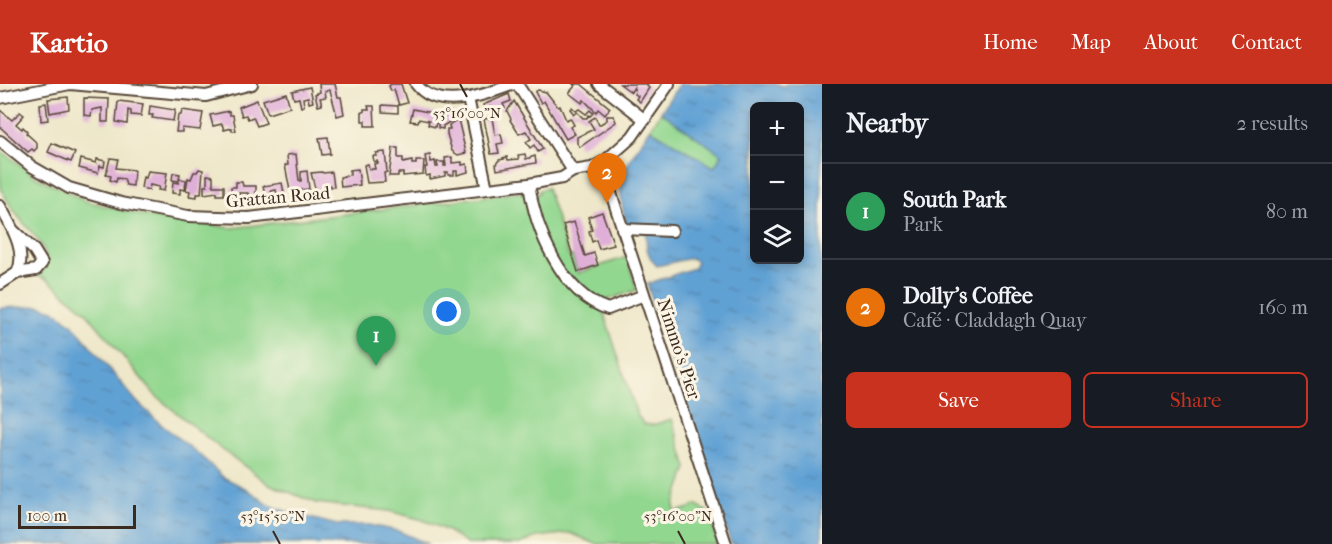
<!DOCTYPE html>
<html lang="en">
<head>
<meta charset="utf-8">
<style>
	body { margin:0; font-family:"IM FELL French Canon",serif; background:#20242c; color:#f1f3f6 }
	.controls { position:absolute; right:18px; top:18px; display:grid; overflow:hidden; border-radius:9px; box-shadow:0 3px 9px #0003 }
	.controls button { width:54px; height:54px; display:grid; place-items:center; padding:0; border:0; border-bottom:2px solid #363941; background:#171b24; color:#f1f3f6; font:30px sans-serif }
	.scale { position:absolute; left:18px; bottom:15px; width:118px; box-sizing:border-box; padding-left:6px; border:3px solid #3b2a1e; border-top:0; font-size:16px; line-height:21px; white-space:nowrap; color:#3b2a1e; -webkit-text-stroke:4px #fcf5e5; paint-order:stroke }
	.you { position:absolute; left:447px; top:228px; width:21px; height:21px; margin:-15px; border:4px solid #fff; border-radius:50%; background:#1a73e8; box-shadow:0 0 0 9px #1a73e833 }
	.badge { display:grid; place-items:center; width:39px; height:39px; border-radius:50%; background:#c8321e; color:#fff; font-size:20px; font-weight:700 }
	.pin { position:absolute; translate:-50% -50px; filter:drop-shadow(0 2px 3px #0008) }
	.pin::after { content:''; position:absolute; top:32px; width:21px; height:18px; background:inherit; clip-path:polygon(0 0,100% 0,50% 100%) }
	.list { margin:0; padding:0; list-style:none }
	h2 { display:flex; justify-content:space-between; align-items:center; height:78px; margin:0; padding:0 24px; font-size:26px }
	h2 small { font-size:20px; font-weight:400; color:#9ea1a6 }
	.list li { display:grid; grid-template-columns:39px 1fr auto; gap:18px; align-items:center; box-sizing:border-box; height:96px; padding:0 24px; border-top:2px solid #363941 }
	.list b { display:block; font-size:22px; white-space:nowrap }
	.list p { margin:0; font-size:20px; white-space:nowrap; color:#9ea1a6 }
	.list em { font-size:20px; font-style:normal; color:#9ea1a6 }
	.actions { display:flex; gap:12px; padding:18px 24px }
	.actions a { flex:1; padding:14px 0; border:2px solid #c8321e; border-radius:9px; text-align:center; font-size:21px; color:#c8321e }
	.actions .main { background:#c8321e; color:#fff }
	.icon { flex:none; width:33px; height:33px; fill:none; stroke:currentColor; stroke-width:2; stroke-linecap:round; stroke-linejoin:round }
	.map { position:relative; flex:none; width:822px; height:460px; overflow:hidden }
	header { display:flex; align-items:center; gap:36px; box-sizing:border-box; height:84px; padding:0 30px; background:#c8321e; color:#fff }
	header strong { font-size:28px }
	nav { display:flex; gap:33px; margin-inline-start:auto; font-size:21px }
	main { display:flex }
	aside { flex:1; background:#171b24 }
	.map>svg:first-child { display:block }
	.green { fill:#92d78f; stroke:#668056; stroke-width:1.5 }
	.water { fill:url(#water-ripples); stroke:#4e6679; stroke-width:1.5; fill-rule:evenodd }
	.building { fill:#e0afd8 }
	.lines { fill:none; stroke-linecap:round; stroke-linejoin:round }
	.minor-casing { stroke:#564638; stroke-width:14 }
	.minor { stroke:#fff; stroke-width:10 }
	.ticks { fill:none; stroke:#3b2a1e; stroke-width:2 }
	.labels { text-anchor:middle; stroke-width:6; stroke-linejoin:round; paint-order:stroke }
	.street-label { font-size:18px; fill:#3b2a1e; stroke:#fcf5e5 }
	.ticks-label { font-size:15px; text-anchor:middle; fill:#3b2a1e; stroke:#fcf5e5; stroke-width:6; stroke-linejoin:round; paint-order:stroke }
</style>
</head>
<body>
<header>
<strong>Kartio</strong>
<nav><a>Home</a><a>Map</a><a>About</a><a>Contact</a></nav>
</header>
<main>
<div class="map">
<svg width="822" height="460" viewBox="0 0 822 460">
	<defs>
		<pattern id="water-ripples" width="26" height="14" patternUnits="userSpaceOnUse" patternTransform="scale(1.5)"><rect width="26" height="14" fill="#61a1d4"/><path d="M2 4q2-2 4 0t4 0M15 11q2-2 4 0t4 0" fill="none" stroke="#5183ab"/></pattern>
	</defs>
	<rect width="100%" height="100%" fill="#fcf5e5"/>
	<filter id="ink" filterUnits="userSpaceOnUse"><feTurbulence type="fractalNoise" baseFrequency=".0167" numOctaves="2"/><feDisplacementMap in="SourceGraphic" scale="12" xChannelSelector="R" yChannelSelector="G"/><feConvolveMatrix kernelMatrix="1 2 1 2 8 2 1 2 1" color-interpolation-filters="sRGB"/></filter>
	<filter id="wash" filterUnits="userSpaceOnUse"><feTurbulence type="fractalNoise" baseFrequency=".008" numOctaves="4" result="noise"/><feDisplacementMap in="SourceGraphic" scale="24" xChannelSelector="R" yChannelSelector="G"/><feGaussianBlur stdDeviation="1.35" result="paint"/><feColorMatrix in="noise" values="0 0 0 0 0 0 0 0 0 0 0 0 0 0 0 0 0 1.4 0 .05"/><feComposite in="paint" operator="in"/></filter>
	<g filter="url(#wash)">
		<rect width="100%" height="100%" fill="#eee7c9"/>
		<g class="green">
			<path d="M661,28L722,70L714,84L650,45Z"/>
			<path d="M0,66L35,92L85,117L150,133L232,144L522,108L526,113L537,111L540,106L547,104L569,173L572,172L578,189L627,173L637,206L609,215L603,226L637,331L644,340L653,341L672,335L687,384L674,420L675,428L690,424L695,421L708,428L718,460H596L571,449L537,453L520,460H467L448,447L423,436L389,427L316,419L269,400L220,364L156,312L85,227L47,195L39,192C55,172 40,158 27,143C17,132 7,118 1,104C0,93 0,78 0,66Z"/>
		</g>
		<g class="water">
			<path d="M679,0H777L783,2L787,0H822L820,311L822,314V460H731L647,200L694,184L697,177L691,174L657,182C647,172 646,163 646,149L627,141C612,93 625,84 650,45L714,83L722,71L661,28ZM754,22H800V176H754Z"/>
			<path d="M40,222L54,226L73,241L137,318L163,342L200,371L223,393L247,405L269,421L290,429L337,441H369L398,447L428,460H0V224Z"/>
		</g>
		<g id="blocks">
			<g class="building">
				<path d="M319,0H335L338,13H341L344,30L337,32L330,6L325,7L326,13L320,14L322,21L318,22L315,10L320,8Z"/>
				<path d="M391,0H401L407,19L399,21L394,6L391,7L389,2Z"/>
				<path d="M573,0H581L610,24L605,31L598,25L596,28L584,16L582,19L569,9L575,2Z"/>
				<path d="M620,0H648L647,2L649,4L640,18L636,15L638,12L635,10L634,3L631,8Z"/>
				<path d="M310,3L313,18L309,19L308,13L303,14L304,22L301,23L299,14L294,15L292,7Z"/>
				<path d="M538,6L546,8L558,23L560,22L566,36L570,34L574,41L570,43L575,50L566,55L544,17L541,19L535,8Z"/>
				<path d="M286,9L290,23L268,30L263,16Z"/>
				<path d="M509,10L511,17L503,20L505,24L493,27L491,23L485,25L483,21Z"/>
				<path d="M68,13L69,25L50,29L48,15Z"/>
				<path d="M84,14L109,15L108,38H102V24L92,26L91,32L84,31Z"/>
				<path d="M257,16L266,39L257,42L253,33L248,35L246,31L242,32L239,23Z"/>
				<path d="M118,17L143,20L141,32L131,31V27L128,26L127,40L116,38Z"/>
				<path d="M514,17L543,65L538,68L534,61L530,64L526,58L531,55L526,47L519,50L510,36L511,35L507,27Z"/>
				<path d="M46,19L48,36L41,37L40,20Z"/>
				<path d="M382,21L398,22V29L382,28Z"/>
				<path d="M150,22L175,26L173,37L152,34L153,31H149Z"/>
				<path d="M368,22H374L375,42H365V37H362V28H364V25H369Z"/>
				<path d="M572,23L576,27L579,25L586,30L590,26L593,29L590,32L588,31L587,34H583L577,28L574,30L570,25Z"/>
				<path d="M413,25L443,31L448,27L453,29L451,37L443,42V45L438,44V38H436L435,43L428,41L429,37L419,35L418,38L410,37Z"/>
				<path d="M0,26L12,36L20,28L24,31L16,40L22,45L23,43L27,47L26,49L37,59V64L34,67L32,65L28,68L0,43Z"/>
				<path d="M182,26L203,29L200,46L182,44V48H176L178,31H181Z"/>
				<path d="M229,27L230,31H233L236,47H232V44L224,46L222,40L213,42L210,31Z"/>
				<path d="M607,32H614L616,38L580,63L577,59V53L594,45L589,37L595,33L599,41L607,36Z"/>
				<path d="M492,34L495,51L501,50L503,59L497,60L499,69L491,70L484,35Z"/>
				<path d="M458,35L466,69L458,71L452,67L447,50V45H450L449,41Z"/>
				<path d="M328,53L330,70L322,71L319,54Z"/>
				<path d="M52,59L75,69L71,78L48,68Z"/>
				<path d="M393,64H398V74H403V79L412,77V80H416V77H424L423,90L403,92V89H398V92H389Z"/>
				<path d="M385,68L387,88L384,89L385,98L367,99L364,81L368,80L369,85H375L374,80L378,79L377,77L374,78L373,72H377L376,69Z"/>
				<path d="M296,70L299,97H301V88L307,87L309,105L290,107L285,81H288L287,71Z"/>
				<path d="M525,70L526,75L535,72L536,79L497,86L496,80L499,76L504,75L503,74L507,73L508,76L519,75L518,71Z"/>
				<path d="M430,71L431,78L435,77L436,83H438L437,78H444V82H446L445,74L452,73V79L462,78V81L467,80L468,88L457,91V87H454V91H448V88L445,89V92L430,95V91L426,92L425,83H427L425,72Z"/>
				<path d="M110,74L118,75L116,84L134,86L133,102L126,101L124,95L117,94L116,98L110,96L111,92L106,91Z"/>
				<path d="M81,75L96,79L97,75L105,77L104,83L100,82L98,89L79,84Z"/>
				<path d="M199,85L203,86L201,110H197V113L189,112L190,107L186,106L188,94L191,95L194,88H197Z"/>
				<path d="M358,85L360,101L341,103L340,93L350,91V86Z"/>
				<path d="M148,87L167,89L164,107L158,106L159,103L150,101L149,106L141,104L143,93L146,94Z"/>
				<path d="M322,88L323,89L332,88L334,103H330V101L322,102V107L316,108L311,89Z"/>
				<path d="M173,89L180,90L179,95L186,96L185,106L180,105V110L172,109L173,98L179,99V97L172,96Z"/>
				<path d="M207,91L213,92V102H224V111H217V108L204,110V102H207Z"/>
				<path d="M236,98H242L243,102H256V115H251V111H248V109H239V111H236V115H232L231,103H236Z"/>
				<path d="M282,99L284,109L277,110L276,106L271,107L272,111L265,112L263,102Z"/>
				<path d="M602,128L614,161L599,165L596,156L592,158L589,147L592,146L588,133Z"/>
				<path d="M574,138L585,172L594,169L598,181L578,188L563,141Z"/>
			</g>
		</g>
	</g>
	<g filter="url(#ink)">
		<use href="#blocks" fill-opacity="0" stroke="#564638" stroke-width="1.5"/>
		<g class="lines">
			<g class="minor-casing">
				<g id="minor">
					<path d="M416,0C438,29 485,11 514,0"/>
					<path d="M517,0L573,87"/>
					<path d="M599,0L645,36"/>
					<path d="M0,14L70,0L206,12L252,0"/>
					<path d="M468,14L487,105"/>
					<path d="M0,57L31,82L69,104L121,119L188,132L249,134L529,100L562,94L573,87L592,84L605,77L632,53L669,0"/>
					<path d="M599,81L609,103L726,460"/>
					<path d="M529,100C535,144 561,210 608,225L644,211"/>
					<path d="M0,122C10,141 28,167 17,189"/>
					<path d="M622,145L672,147"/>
					<path d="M0,200L17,189L36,186L42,179L34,166L14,147"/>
				</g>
			</g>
			<use href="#minor" class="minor"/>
		</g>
	</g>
	<path class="ticks" d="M460,0L467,13M273,447L280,460M678,447L685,460"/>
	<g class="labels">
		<g class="street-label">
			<text transform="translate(278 113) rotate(-5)" y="6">Grattan Road</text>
			<text transform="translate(679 265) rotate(72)" y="6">Nimmo's Pier</text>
		</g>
	</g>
	<g class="ticks-label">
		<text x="467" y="34">53°16'00"N</text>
		<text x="273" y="437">53°15'50"N</text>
		<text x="678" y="437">53°16'00"N</text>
	</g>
</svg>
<div class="controls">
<button>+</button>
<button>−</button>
<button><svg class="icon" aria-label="layers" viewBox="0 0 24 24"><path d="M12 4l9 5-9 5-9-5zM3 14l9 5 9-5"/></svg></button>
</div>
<div class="scale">100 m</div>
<div class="you"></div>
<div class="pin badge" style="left:376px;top:282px;background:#2e9e5b">1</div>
<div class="pin badge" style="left:607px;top:119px;background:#e8710a">2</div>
</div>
<aside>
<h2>Nearby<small>2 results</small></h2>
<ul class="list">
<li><span class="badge" style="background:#2e9e5b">1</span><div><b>South Park</b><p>Park</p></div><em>80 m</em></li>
<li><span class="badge" style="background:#e8710a">2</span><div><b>Dolly's Coffee</b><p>Café · Claddagh Quay</p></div><em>160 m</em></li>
</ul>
<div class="actions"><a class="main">Save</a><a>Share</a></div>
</aside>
</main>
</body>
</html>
